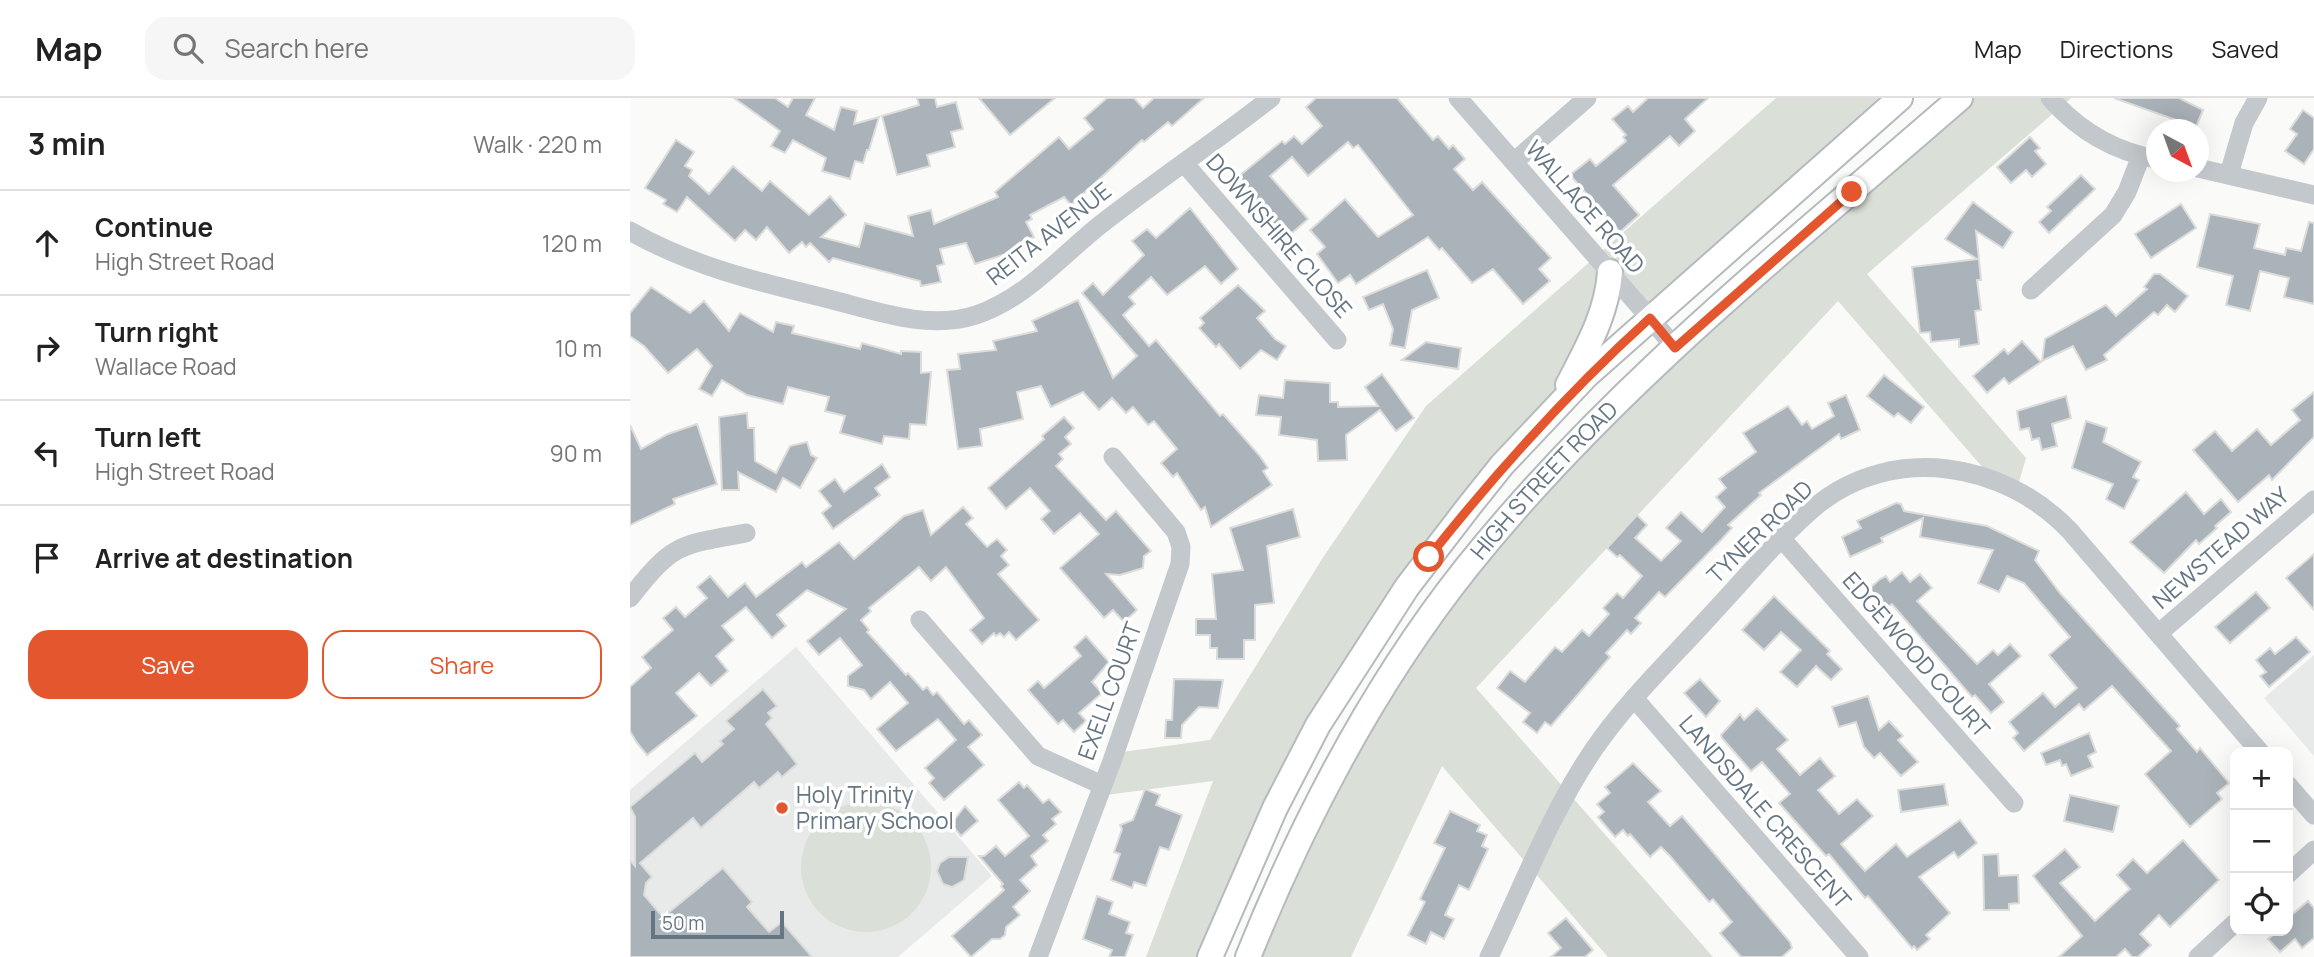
<!DOCTYPE html>
<html lang="en">
<head>
<meta charset="utf-8">
<style>
	body { margin:0; font-family:Manrope,sans-serif; background:#f6f6f6; color:#222 }
	.controls { position:absolute; right:21px; bottom:21px; display:grid; overflow:hidden; border-radius:14px; box-shadow:0 7px 28px #0002 }
	.controls button { width:63px; height:63px; display:grid; place-items:center; padding:0; border:0; border-bottom:2px solid #e0e0e0; background:#fff; color:#222; font:35px sans-serif }
	.compass { position:absolute; left:1516px; top:21px; width:63px; height:63px; border-radius:50%; background:#fff; box-shadow:0 7px 28px #0002; rotate:139deg }
	.scale { position:absolute; left:21px; bottom:18px; width:133px; box-sizing:border-box; padding-left:7px; border:4px solid #657683; border-top:0; font-size:19px; line-height:24px; white-space:nowrap; color:#657683; -webkit-text-stroke:5px #fff; paint-order:stroke }
	.stop { position:absolute; width:21px; height:21px; margin:-16px; border:5px solid #e4572e; border-radius:50%; background:#fff }
	.stop.end { background:#e4572e; border-color:#fff; box-shadow:0 2px 7px #0008 }
	.list { margin:0; padding:0; list-style:none }
	h2 { display:flex; justify-content:space-between; align-items:center; height:91px; margin:0; padding:0 28px; font-size:30px }
	h2 small { font-size:23px; font-weight:400; color:#767676 }
	.list li { display:grid; grid-template-columns:46px 1fr auto; gap:21px; align-items:center; box-sizing:border-box; height:105px; padding:0 28px; border-top:2px solid #e0e0e0 }
	.list b { display:block; font-size:26px; white-space:nowrap }
	.list p { margin:0; font-size:23px; white-space:nowrap; color:#767676 }
	.list em { font-size:23px; font-style:normal; color:#767676 }
	.actions { display:flex; gap:14px; padding:21px 28px }
	.actions a { flex:1; padding:16px 0; border:2px solid #e4572e; border-radius:21px; text-align:center; font-size:24px; color:#e4572e }
	.actions .main { background:#e4572e; color:#fff }
	.icon { flex:none; width:38px; height:38px; fill:none; stroke:currentColor; stroke-width:2; stroke-linecap:round; stroke-linejoin:round }
	.map { position:relative; flex:none; width:1684px; height:859px; overflow:hidden }
	header { display:flex; align-items:center; gap:42px; box-sizing:border-box; height:98px; padding:0 35px; background:#fff; border-bottom:2px solid #e0e0e0 }
	header strong { font-size:33px }
	nav { display:flex; gap:38px; margin-inline-start:auto; font-size:24px }
	.search { width:490px; height:63px; background:#f6f6f6; display:flex; align-items:center; gap:18px; box-sizing:border-box; padding:0 24px; border-radius:21px; color:#767676; font-size:26px }
	main { display:flex }
	aside { flex:1; background:#fff }
	.map>svg:first-child { display:block }
	.built { fill:#e8e9e9 }
	.green { fill:#dadfd7 }
	.building { fill:#aab3b9; stroke:#dcdcda; stroke-width:2 }
	.lines { fill:none; stroke-linecap:round; stroke-linejoin:round }
	.major-casing { stroke:#b5babe; stroke-width:28 }
	.minor { stroke:#c3c8cc; stroke-width:19 }
	.major { stroke:#fff; stroke-width:24 }
	.route { stroke:#e4572e; stroke-width:9 }
	.poi-dot { fill:#e4572e; stroke:#fff; stroke-width:2.5 }
	.labels { text-anchor:middle; stroke-width:7; stroke-linejoin:round; paint-order:stroke }
	.street-label { font-size:23px; fill:#657683; stroke:#fff }
	.poi-label { font-size:23px; fill:#657683; stroke:#fff; text-anchor:start }
</style>
</head>
<body>
<header>
<strong>Map</strong>
<div class="search"><svg class="icon" aria-label="search" viewBox="0 0 24 24"><circle cx="10" cy="10" r="6"/><path d="M15 15l6 6"/></svg>Search here</div>
<nav><a>Map</a><a>Directions</a><a>Saved</a></nav>
</header>
<main>
<aside>
<h2>3 min<small>Walk · 220 m</small></h2>
<ul class="list">
<li><svg class="icon" aria-label="ahead" viewBox="0 0 24 24"><path d="M12 20V5M6 11l6-6 6 6"/></svg><div><b>Continue</b><p>High Street Road</p></div><em>120 m</em></li>
<li><svg class="icon" aria-label="right" viewBox="0 0 24 24"><path d="M7 20v-9h11M14 6l5 5-5 5"/></svg><div><b>Turn right</b><p>Wallace Road</p></div><em>10 m</em></li>
<li><svg class="icon" aria-label="left" viewBox="0 0 24 24"><path d="M17 20v-9H6M10 6l-5 5 5 5"/></svg><div><b>Turn left</b><p>High Street Road</p></div><em>90 m</em></li>
<li><svg class="icon" aria-label="arrive" viewBox="0 0 24 24"><path d="M6 21V4h12l-3 4 3 4H6"/></svg><div><b>Arrive at destination</b></div></li>
</ul>
<div class="actions"><a class="main">Save</a><a>Share</a></div>
</aside>
<div class="map">
<svg width="1684" height="859" viewBox="0 0 1684 859">
	<rect width="100%" height="100%" fill="#fafaf8"/>
	<g class="built">
		<path d="M166,549L362,778L268,859H0V692Z"/>
		<path d="M1684,557V658L1634,600Z"/>
	</g>
	<g class="green">
		<path d="M1146,0H1270L1020,220L980,175L928,306L726,566L580,859H516L583,683L468,698L485,655L580,642L692,461L796,308Z"/>
		<path d="M1330,0H1441L1237,176L1396,360L1387,391L1361,379L1208,203L846,590L1083,859H978L812,668L721,859H618L683,714L874,425Z"/>
		<circle cx="236" cy="769" r="65"/>
	</g>
	<g class="building">
		<path d="M104,0H145L158,9L163,0H185L176,17L204,32L211,9L227,13L224,26L249,19L239,52H237L233,65L225,63L220,81L192,73L196,60L163,42L155,55L141,48L150,33Z"/>
		<path d="M287,0H305L307,9L326,4L333,31L321,34L325,49L297,57L300,68L267,77L252,18L289,7Z"/>
		<path d="M349,0H425L380,37Z"/>
		<path d="M477,0H504L513,10L524,0H574L542,28L538,24L514,44L512,42L441,107L434,99L400,117L402,121L396,124L404,139L386,148L388,152L345,166L336,145L310,151L314,166L307,168L311,184L291,188L290,183L203,160L199,164L180,145L176,149L172,144L159,155L137,129L126,142L115,132L105,143L57,99L47,114L33,106L36,102L15,90L46,42L64,54L55,68L62,72L59,78L79,96L103,68L132,93L140,83L179,117L200,98L216,117L191,139L229,149L235,125L283,138L278,118L301,112L304,126L368,99L365,94L429,39L439,51L463,31L454,20Z"/>
		<path d="M686,0H767L803,42L808,38L819,51L823,47L835,61L824,71L843,92L852,84L921,160L909,171L920,183L893,206L863,171L842,185L812,150L809,152L798,139L726,186L720,177L708,185L687,156L695,149L680,132L715,101L748,139L783,117L728,47L723,50L718,44L678,78L662,59L640,78L678,121L654,142L603,83L652,43L655,46L664,38L672,46L692,28L676,9Z"/>
		<path d="M1018,0H1078L1055,21L1065,33L1049,48L1040,38L983,87L1009,117L990,134L940,77L960,61L966,68L996,43L993,39L996,37L982,21L998,8L1003,14Z"/>
		<path d="M1484,0H1549L1573,12L1566,29Z"/>
		<path d="M1673,12L1684,20V51L1674,66L1655,53L1667,36L1660,31Z"/>
		<path d="M1400,39L1410,50L1405,53L1416,66L1402,79L1396,72L1381,85L1367,69Z"/>
		<path d="M1451,77L1465,91L1419,135L1409,124L1421,113L1417,109Z"/>
		<path d="M1343,104L1383,134L1373,150L1346,133L1351,182H1347L1351,212L1345,213L1349,246L1329,249V241L1301,244L1300,234L1290,235L1282,169L1347,161L1315,141Z"/>
		<path d="M1551,106L1566,130L1521,160L1505,136Z"/>
		<path d="M560,110L608,171L591,186L575,168L537,197L521,179L499,199L505,206L493,217L519,248L526,242L590,318L593,316L629,357L638,370L633,373L642,387L581,429L575,409L571,412L547,375L543,379L531,365L547,351L524,323L518,327L503,309L496,315L482,300L469,312L453,294L421,309L411,288L387,294L393,321L350,331L352,348L328,351L317,272L330,271L328,256L366,252L363,243L407,233L402,223L448,202L483,280L507,258L452,195L463,185L473,197L514,157L502,143L517,131L526,140Z"/>
		<path d="M1580,116L1630,126L1624,150L1655,157L1656,150L1671,153L1679,124L1684,125V206L1654,199L1659,180L1630,173L1620,213L1596,207L1603,178L1567,169Z"/>
		<path d="M797,172L809,200L782,212L775,250L760,247L763,231L753,206L739,212L733,199Z"/>
		<path d="M1524,176H1530L1558,198L1545,214L1537,207L1528,217L1524,214L1474,257L1477,262L1456,272L1443,248L1412,263L1415,241L1476,207L1486,218L1517,191L1514,189Z"/>
		<path d="M608,187L635,213L627,220L645,241L656,248L647,262L631,252L610,271L589,246L586,249L569,230L574,225L570,220Z"/>
		<path d="M21,189L60,215L74,203L99,233L110,215L143,234L146,224L164,228L162,235L230,251L232,245L271,256V253L291,254V275L301,274L296,327L280,326L279,341L254,338L252,346L210,335L215,318L195,313L199,299L158,289L153,306L117,297L92,282L82,298L69,291L82,268L67,251L38,275L14,248L0,238V215Z"/>
		<path d="M1392,243L1411,264L1379,286L1374,280L1357,295L1343,278L1374,251L1378,256Z"/>
		<path d="M796,244L831,250L828,271L772,262Z"/>
		<path d="M752,276L784,320L766,333L750,312L716,337L717,362L688,363L687,342L649,337L651,319L626,317L629,297L653,300L655,282L700,285V304H708V309L748,308L735,289Z"/>
		<path d="M1254,277L1294,309L1281,325L1268,315L1264,319L1237,298Z"/>
		<path d="M1684,294V339L1642,382L1639,377L1608,404L1563,352L1585,333L1602,353L1627,331L1641,347L1670,322L1662,312Z"/>
		<path d="M1216,297L1230,332L1211,341L1209,336L1129,395L1131,397L1098,427L1102,430L1091,442L1035,499L1029,494L1005,520L1011,525L1001,536L997,532L976,555L980,559L921,628L915,624L907,635L893,624L900,615L867,590L880,573L895,584L925,549L932,554L952,532L959,538L979,516L973,510L987,495L993,500L1012,478L990,457L987,459L977,450L1007,417L1017,427L1005,440L1031,463L1051,443L1036,430L1051,414L1072,434L1095,409L1086,399L1096,390L1089,381L1126,354L1113,335L1158,308L1172,327L1177,323L1182,331L1204,318L1198,305Z"/>
		<path d="M1436,298L1441,320L1422,326L1427,348L1412,352L1409,340L1402,342L1399,330L1390,332L1387,313Z"/>
		<path d="M117,315L118,330H124L125,363L146,375L160,348L177,344L181,357L187,360L170,390L153,380L146,394L108,374L109,392H92L89,319Z"/>
		<path d="M434,319L444,330L435,339L441,346L429,356L433,361L426,368L476,422L486,413L521,453L514,458L513,470L490,477L476,476L507,512L494,524L483,512L474,520L430,470L469,436L450,415L424,436L411,421L420,413L400,390L376,411L358,390L414,341L412,338Z"/>
		<path d="M1456,323L1477,330L1473,344L1511,364L1503,379L1509,382L1494,411L1476,401L1483,386L1442,370Z"/>
		<path d="M67,326L87,386L43,401L45,406L0,427V327L11,351L38,336Z"/>
		<path d="M252,366L260,379L245,390L250,397L203,431L192,415L201,408L189,393L205,381L214,394Z"/>
		<path d="M1556,394L1574,416L1591,401L1601,414L1585,428L1587,430L1569,446L1566,442L1534,475L1500,444Z"/>
		<path d="M1266,405L1271,406L1274,413L1357,428L1409,453L1405,462L1430,495L1550,628L1547,631L1567,654L1570,650L1599,685L1587,695L1592,701L1560,729L1515,676L1541,653L1482,588L1454,612L1449,606L1394,653L1383,640L1388,635L1379,624L1413,595L1425,609L1447,590L1419,557L1440,539L1394,485L1377,478L1369,494L1348,485L1363,452L1290,439L1293,420L1251,440L1253,444L1220,459L1212,439L1231,430L1227,423Z"/>
		<path d="M333,409L343,420L336,426L357,449L367,441L377,452L371,458L379,467L368,476L409,522L386,542L379,534L374,539L370,535L366,538L364,535L352,546L340,532L354,520L316,469L301,483L289,469L239,510L241,513L231,522L239,532L237,534L276,577L278,575L293,592L297,589L303,597L307,594L334,626L339,622L352,637L338,649L354,667L314,702L299,685L304,680L295,670L326,642L308,621L266,653L247,631L278,605L260,584L241,601L234,592L218,588V578L232,567L210,540L189,557L177,543L216,511L177,492L147,517L156,528L142,540L116,509L92,528L104,542L86,558L98,573L81,588L69,575L46,595L67,618L17,657L7,645L0,633V589L21,570L12,559L43,532L33,520L46,509L55,519L77,500L67,489L80,478L98,499L115,485L126,499L172,464L176,469L209,444L224,461L274,418L293,412L301,437Z"/>
		<path d="M663,411L670,439L637,448L644,505L625,507V542H614V561H587V550H580V537H566V521H586L582,476L613,472L600,430Z"/>
		<path d="M1684,456V512L1656,480Z"/>
		<path d="M1272,474L1280,484L1290,476L1302,490L1287,503L1347,566L1363,552L1368,557L1380,546L1391,558L1359,586L1374,604L1361,615L1345,597L1342,599L1262,506L1256,510L1239,491L1250,481L1256,478L1260,484Z"/>
		<path d="M1626,494L1640,510L1600,545L1585,529Z"/>
		<path d="M1144,498L1200,553L1197,556L1212,571L1201,582L1186,568L1167,589L1150,574L1171,552L1151,534L1134,552L1112,532Z"/>
		<path d="M456,538L479,564L462,584L472,595L449,615L456,623L444,634L433,622L428,626L398,592L408,583L414,590L436,571L451,558L444,549Z"/>
		<path d="M1666,539L1680,554L1639,589L1630,578L1636,574L1626,562L1640,550L1645,556Z"/>
		<path d="M544,581L593,582L588,610L569,609L552,627L551,640H535L536,622H542Z"/>
		<path d="M1070,581L1090,603L1076,619L1054,595Z"/>
		<path d="M133,591L147,608L138,615L142,620L136,626L167,666L152,679L148,674L129,690L124,684L71,730L63,720L10,765L22,779L16,785L14,797L33,819L93,770L122,804L117,809L139,834L152,824L182,859H0V762L5,768V719L0,709L65,655L72,664L93,646L90,643L104,631L96,623Z"/>
		<path d="M1238,598L1249,632L1259,623L1273,638L1268,642L1288,664L1271,678L1250,655L1244,660L1234,649L1226,624L1209,629L1202,609Z"/>
		<path d="M1127,610L1158,642L1147,651L1170,677L1190,660L1205,678L1188,692L1209,716L1227,701L1243,718L1211,746L1235,773L1266,746L1277,759L1330,722L1347,745L1328,760L1324,754L1289,779L1320,815L1296,837L1300,841L1287,852L1284,848L1282,850L1238,798L1235,800L1199,756L1196,758L1149,705L1160,696L1132,664L1121,673L1092,640L1091,637L1110,616L1114,622Z"/>
		<path d="M1459,635L1466,654L1458,658L1463,669L1441,678L1436,666L1432,668L1430,662L1416,667L1411,655Z"/>
		<path d="M1003,665L1031,693L1018,704L1040,728L1052,718L1160,844L1162,850L1152,859H1111L1090,835L1102,824L1083,801L1079,804L1040,758L1031,749L1020,759L1000,736L998,738L993,732L985,739L968,719L974,714L967,706L980,695L975,689Z"/>
		<path d="M389,684L394,690L397,687L413,705L419,701L431,714L422,721L426,726L413,737L418,743L401,758L407,767L390,782L400,793L383,809L390,817L376,829L375,837L370,841H362L341,859L322,838L374,792L371,788L373,786L349,758H354L366,748L375,758L399,738L368,702Z"/>
		<path d="M1314,686L1318,707L1271,714L1268,692Z"/>
		<path d="M515,691L530,697L526,707L552,717L539,752L530,749L516,788L504,784L502,790L481,782L490,756L484,754L492,731L490,727L503,722Z"/>
		<path d="M1440,697L1489,708L1483,734L1434,723Z"/>
		<path d="M335,708L348,723L331,738L321,726Z"/>
		<path d="M820,713L850,727L847,733L857,737L852,748L858,751L839,792L829,787L815,817L824,821L814,841L801,834L796,846L778,837L795,804L790,801L815,750L804,745Z"/>
		<path d="M1553,742L1589,782L1540,829L1529,817L1510,836L1521,847L1508,859H1502L1495,851L1486,859H1429L1452,838L1403,778L1435,751L1450,769L1430,785L1465,823L1500,791L1487,777L1503,761L1517,775Z"/>
		<path d="M1368,756L1369,778L1388,777L1389,805L1379,806V812H1354L1353,757Z"/>
		<path d="M319,759H338L334,782L322,789L313,786L307,773L310,765Z"/>
		<path d="M467,798L483,804L479,816L500,824L496,835L503,837L495,859H479L482,852L453,841Z"/>
		<path d="M1678,803L1684,810V840L1672,850L1665,841L1650,854L1638,841L1648,833H1658V820Z"/>
		<path d="M936,820L963,852L955,859H921L931,850L918,835Z"/>
	</g>
	<g class="lines">
		<g class="major-casing">
			<g id="major">
				<path d="M938,287C957,250 977,216 980,174"/>
				<path d="M580,859L645,710L688,627L777,489L840,407L872,367L957,277L1270,0"/>
				<path id="s1" d="M618,859C674,720 744,586 837,469C979,291 1159,149 1330,0"/>
			</g>
		</g>
		<g class="minor">
			<path d="M828,0L1045,249"/>
			<path d="M1420,0C1449,33 1483,53 1526,61"/>
			<path d="M884,64L957,0"/>
			<path d="M554,65L707,242"/>
			<path d="M1568,70L1684,97"/>
			<path d="M1599,76L1614,25L1628,0"/>
			<path d="M0,133C61,168 128,184 195,200C243,212 297,233 346,217C395,201 431,158 470,127C526,83 585,44 641,0"/>
			<path d="M1401,192L1483,117L1497,94L1511,58"/>
			<path d="M1152,441L1384,705"/>
			<path d="M0,500C43,445 49,447 116,435"/>
			<path d="M290,522L408,658L472,687"/>
			<path d="M1529,535L1684,402"/>
			<path d="M1004,600L1229,859"/>
			<path d="M1658,687L1684,717"/>
			<path d="M1658,776L1684,752"/>
			<path d="M408,859L482,663L550,466L551,449L546,434L483,359"/>
			<path d="M859,859C892,790 921,714 964,651C997,603 1040,562 1079,519C1114,482 1147,441 1186,408C1263,345 1375,364 1440,433L1630,654"/>
			<path d="M1568,859L1605,825"/>
		</g>
		<use href="#major" class="major"/>
	</g>
	<g class="lines">
		<path class="route" d="M799,459C868,372 937,295 1020,220L1045,250L1222,94"/>
	</g>
	<circle class="poi-dot" cx="152" cy="710" r="7"/>
	<g class="labels">
		<g class="street-label">
			<text transform="translate(955 109) rotate(49)" y="8">WALLACE ROAD</text>
			<text transform="translate(419 136) rotate(-38)" y="8">REITA AVENUE</text>
			<text transform="translate(649 138) rotate(49)" y="8">DOWNSHIRE CLOSE</text>
			<text dy="8" stroke="none"><textPath href="#s1" startOffset="565">HIGH STREET ROAD</textPath></text>
			<text transform="translate(1130 434) rotate(-44)" y="8">TYNER ROAD</text>
			<text transform="translate(1591 450) rotate(-41)" y="8">NEWSTEAD WAY</text>
			<text transform="translate(1286 557) rotate(49)" y="8">EDGEWOOD COURT</text>
			<text transform="translate(480 593) rotate(-70)" y="8">EXELL COURT</text>
			<text transform="translate(1135 714) rotate(49)" y="8">LANDSDALE CRESCENT</text>
		</g>
		<g class="poi-label">
			<text x="166" y="705">Holy Trinity<tspan x="166" dy="26">Primary School</tspan></text>
		</g>
	</g>
</svg>
<div class="controls">
<button>+</button>
<button>−</button>
<button><svg class="icon" aria-label="locate" viewBox="0 0 24 24"><circle cx="12" cy="12" r="6"/><path d="M12 2v4M12 18v4M2 12h4M18 12h4"/></svg></button>
</div>
<svg class="compass" viewBox="-18 -18 36 36"><path d="M0-13l5 13h-10z" fill="#e53935"/><path d="M0 13l5-13h-10z" fill="#767676"/></svg>
<div class="scale">50 m</div>
<div class="stop" style="left:799px;top:459px"></div>
<div class="stop end" style="left:1222px;top:94px"></div>
</div>
</main>
</body>
</html>
